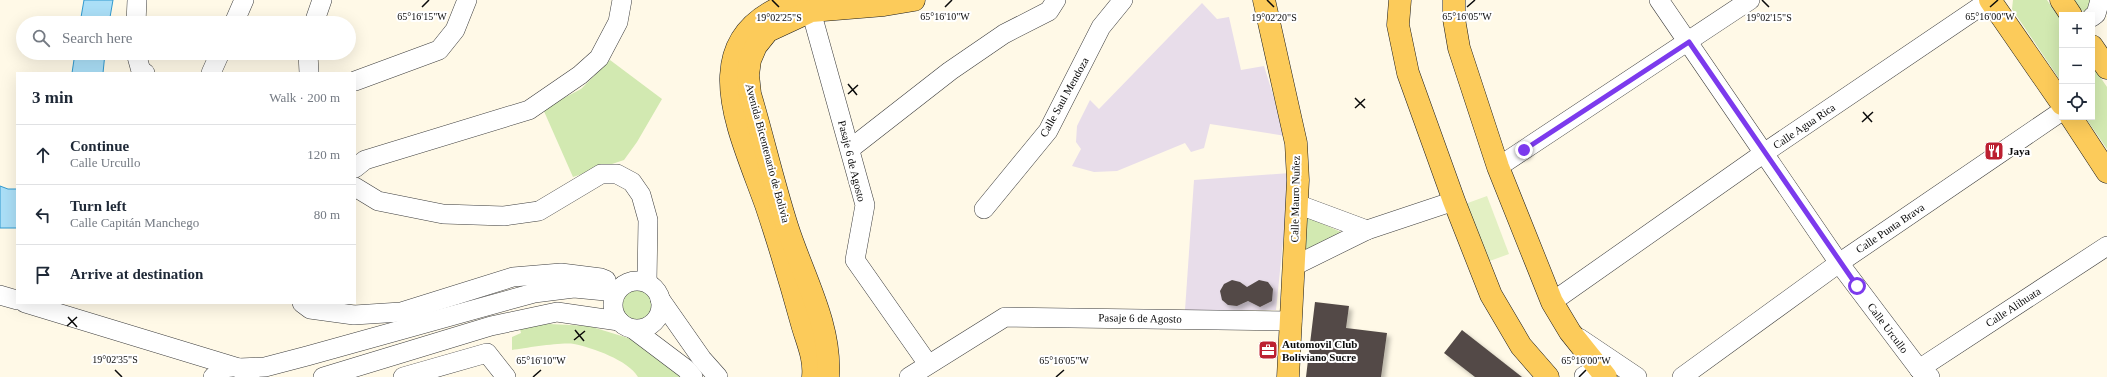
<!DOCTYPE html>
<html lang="en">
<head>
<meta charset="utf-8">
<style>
	body { margin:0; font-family:Georgia,serif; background:#f6f6f7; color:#1f2937 }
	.controls { position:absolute; right:12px; top:12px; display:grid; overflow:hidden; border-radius:0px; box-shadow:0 4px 16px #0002 }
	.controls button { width:36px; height:36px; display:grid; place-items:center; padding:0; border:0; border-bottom:1px solid #e0e1e3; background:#fff; color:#1f2937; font:20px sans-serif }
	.stop { position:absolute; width:12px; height:12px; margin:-9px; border:3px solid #7c3aed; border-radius:50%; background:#fff }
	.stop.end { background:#7c3aed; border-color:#fff; box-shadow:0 1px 4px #0008 }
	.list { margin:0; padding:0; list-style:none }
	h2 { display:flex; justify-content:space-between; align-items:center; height:52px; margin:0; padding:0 16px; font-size:17px }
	h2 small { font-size:13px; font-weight:400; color:#747a83 }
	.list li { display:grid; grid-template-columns:26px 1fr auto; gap:12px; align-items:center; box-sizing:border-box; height:60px; padding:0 16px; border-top:1px solid #e0e1e3 }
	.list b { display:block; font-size:15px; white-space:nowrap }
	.list p { margin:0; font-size:13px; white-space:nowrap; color:#747a83 }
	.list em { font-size:13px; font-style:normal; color:#747a83 }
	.icon { flex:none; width:22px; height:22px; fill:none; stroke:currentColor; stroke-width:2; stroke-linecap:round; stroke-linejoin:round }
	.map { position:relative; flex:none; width:2107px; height:377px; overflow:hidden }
	.search { position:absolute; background:#fff; box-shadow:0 4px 16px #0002; left:16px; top:16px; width:340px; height:44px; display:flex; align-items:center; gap:10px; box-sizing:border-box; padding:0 14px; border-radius:22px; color:#747a83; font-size:15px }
	.panel { position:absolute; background:#fff; box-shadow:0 4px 16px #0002; left:16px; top:72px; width:340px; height:232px; border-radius:0px }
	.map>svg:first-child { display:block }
	.industrial { fill:#e8ddea }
	.green { fill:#d2e9b1 }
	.pitch { fill:#e3f0c3 }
	.water { fill:#abdff7; stroke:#319ad0 }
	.building { fill:#534a46; filter:url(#shadow) }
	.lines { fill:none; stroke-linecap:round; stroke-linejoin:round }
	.minor-casing { stroke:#3d3d3d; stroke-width:20 }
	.major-casing { stroke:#1b1b1b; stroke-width:23 }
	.minor { stroke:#fff; stroke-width:19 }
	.major { stroke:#fccb5a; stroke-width:22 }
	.route { stroke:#7c3aed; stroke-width:5 }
	.ticks { fill:none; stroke:#0a0a0a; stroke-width:1.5 }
	.labels { text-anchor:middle; stroke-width:4; stroke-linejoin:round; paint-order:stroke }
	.street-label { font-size:11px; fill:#0a0a0a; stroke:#fff }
	.poi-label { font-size:11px; font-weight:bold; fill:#0a0a0a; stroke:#fff; text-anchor:start }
	.ticks-label { font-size:10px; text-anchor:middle; fill:#0a0a0a; stroke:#fff; stroke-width:4; stroke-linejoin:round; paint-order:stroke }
</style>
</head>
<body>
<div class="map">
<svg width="2107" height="377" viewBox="0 0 2107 377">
	<defs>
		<filter id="shadow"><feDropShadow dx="3.5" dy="3.5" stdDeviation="2" flood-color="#0004"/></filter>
	</defs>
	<rect width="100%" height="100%" fill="#fff9e7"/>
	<g class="industrial">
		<path d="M1202,3L1217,19L1229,17L1241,70L1264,66L1286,136L1210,124L1204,148L1191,152L1185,143L1117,171L1094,172L1072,166L1081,149L1076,142L1077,126L1090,100L1099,109Z"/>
		<path d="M1290,173L1276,310H1185L1194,180Z"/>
	</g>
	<g class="green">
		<path d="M2013,0H2047L2062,22V83L2012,9Z"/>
		<path d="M2071,0H2093L2087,12L2077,9Z"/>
		<path d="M610,60L662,99L637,142L624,160L573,177L543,109L581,89Z"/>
		<path d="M2092,65L2107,87V149L2085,117H2092Z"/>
		<path d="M1307,217L1341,232L1305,250Z"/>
		<circle cx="636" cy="304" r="17"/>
		<path d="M549,324L589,326L641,342L684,377H638C628,360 593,348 574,344C561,342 527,348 512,350V337L521,333L519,326Z"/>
	</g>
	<path class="pitch" d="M1487,196L1509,254L1487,262L1465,204Z"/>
	<g class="water">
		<path d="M84,0H113L109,23H80Z"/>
		<path d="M75,53H105L103,73H72Z"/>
		<path d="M0,186L8,189H17V228H0Z"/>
	</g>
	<g class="building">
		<path d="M1232,280L1240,282L1247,287L1259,280L1268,282L1273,289L1272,301L1260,307L1248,301L1237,306L1228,305L1222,300L1220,291L1224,284Z"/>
		<path d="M1315,302L1349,306L1346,328L1387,333L1381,377H1306Z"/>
		<path d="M1462,330L1522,377H1475L1444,353Z"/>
	</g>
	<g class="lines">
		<g class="minor-casing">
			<g id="minor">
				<path d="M1659,0L1839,263L1919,369L1930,377"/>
				<path d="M811,11L865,205L855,260L928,364"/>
				<path d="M2092,17L2096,14L2100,0"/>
				<path d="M136,23L137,0"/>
				<path d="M234,23L244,0"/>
				<path d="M314,23L322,0"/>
				<path d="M136,53L141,71L145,73"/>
				<path d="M308,53L309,73"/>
				<path d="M211,73L220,53"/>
				<path d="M355,81L439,50L455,30L467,0"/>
				<path d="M850,149L950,71L1004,34L1049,11L1056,0"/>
				<path d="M1498,167L1750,0"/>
				<path d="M355,168L365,160L529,110L580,75L599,58L618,22L622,0"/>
				<path d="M355,187L378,201L443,214L504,216L539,211L601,174H617L632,182L641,195L648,220L647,282"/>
				<path d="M1297,204L1367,230"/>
				<path d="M984,209L1048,131L1101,27L1123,0"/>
				<path d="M1294,266L1367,230L1454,201"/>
				<circle cx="637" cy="305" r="24"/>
				<path d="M0,295L17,300"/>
				<path d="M660,299L702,359L718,377"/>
				<path d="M1552,302L1764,153L1990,0"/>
				<path d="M25,303L239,368L250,375"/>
				<path d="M302,303L310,309L354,315L401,312L513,277L561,273L601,278L606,280"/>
				<path d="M633,329L686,369L693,377"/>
				<path d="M1579,338L1637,377"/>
				<path d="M239,368L265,367L307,356L534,293L574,288L616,292"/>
				<path d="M1919,369L2107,246"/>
				<path d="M1584,376L1599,368L1613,365"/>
				<path d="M213,377L224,368L232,367"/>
				<path d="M323,377L491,326L557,312L619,321"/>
				<path d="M403,377L487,353L506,377"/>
				<path d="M909,377L1005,317L1292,321"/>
				<path d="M1682,377L1839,263L2062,111"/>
			</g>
		</g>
		<g class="major-casing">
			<g id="major">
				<path d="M799,0C689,35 739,129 766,205C779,244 791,284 802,324C807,342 815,358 813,377"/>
				<path d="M1264,0L1296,143L1298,180L1288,377"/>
				<path d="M1400,0L1398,25L1408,73L1454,201L1491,295L1521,346L1548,377"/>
				<path d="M1454,0V19L1459,48L1498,167L1552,302L1570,332L1606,377"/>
				<path d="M1990,0L2062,104"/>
				<path d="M2061,0L2071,15"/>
				<path d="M2092,46L2107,68"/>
				<path d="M2071,117L2107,172"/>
				<path d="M828,377C832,325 802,274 787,226C773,182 763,138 750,94L748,75L750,60L756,46L768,31L811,11L884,5L914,0"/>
			</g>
		</g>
		<use href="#minor" class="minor"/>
		<use href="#major" class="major"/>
	</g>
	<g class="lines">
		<path class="route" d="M1524,150L1689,42L1857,286"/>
	</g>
	<path class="ticks" d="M772,0L779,7M1267,0L1274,7M1762,0L1769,7M422,7L429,0M945,7L952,0M1467,7L1475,0M1990,7L1998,0M848,84L857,95M848,94L858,85M1355,98L1365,108M1355,108L1365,99M1863,112L1872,122M1862,122L1873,112M68,317L77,327M67,326L77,317M575,330L584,341M574,340L585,331M115,370L122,377M533,377L541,370M1056,377L1064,370M1579,377L1586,370"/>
	<defs>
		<g id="restaurant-square" transform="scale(1)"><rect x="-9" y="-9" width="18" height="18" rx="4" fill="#bc2031" stroke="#fff"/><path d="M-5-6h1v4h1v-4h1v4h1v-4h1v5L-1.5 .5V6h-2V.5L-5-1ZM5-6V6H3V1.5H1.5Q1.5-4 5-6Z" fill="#fff"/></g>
		<g id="office-square" transform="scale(1)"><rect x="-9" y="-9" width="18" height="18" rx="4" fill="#bc2031" stroke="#fff"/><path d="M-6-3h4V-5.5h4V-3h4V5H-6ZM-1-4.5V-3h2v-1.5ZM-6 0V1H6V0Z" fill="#fff"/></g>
	</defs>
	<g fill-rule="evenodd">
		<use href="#restaurant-square" x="1994" y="151"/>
		<use href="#office-square" x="1268" y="350"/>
	</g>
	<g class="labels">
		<g class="street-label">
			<text transform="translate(1064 97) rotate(-61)" y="4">Calle Saul Mendoza</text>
			<text transform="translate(1804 126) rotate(-34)" y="4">Calle Agua Rica</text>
			<text transform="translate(768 153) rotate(75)" y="4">Avenida Bicentenario de Bolivia</text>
			<text transform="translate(852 161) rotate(76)" y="4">Pasaje 6 de Agosto</text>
			<text transform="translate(1295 199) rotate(-89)" y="4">Calle Mauro Nuñez</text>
			<text transform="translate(1890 228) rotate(-34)" y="4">Calle Punta Brava</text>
			<text transform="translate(2013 307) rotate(-33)" y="4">Calle Alihuata</text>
			<text transform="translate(1140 318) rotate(1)" y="4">Pasaje 6 de Agosto</text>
			<text transform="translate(1888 328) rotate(53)" y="4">Calle Urcullo</text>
		</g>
		<g class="poi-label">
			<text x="2008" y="155">Jaya</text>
			<text x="1282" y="348">Automovil Club<tspan x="1282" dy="13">Boliviano Sucre</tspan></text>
		</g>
	</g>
	<g class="ticks-label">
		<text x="422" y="20">65°16'15"W</text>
		<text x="945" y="20">65°16'10"W</text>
		<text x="1467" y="20">65°16'05"W</text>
		<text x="1990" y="20">65°16'00"W</text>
		<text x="1274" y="21">19°02'20"S</text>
		<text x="779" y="21">19°02'25"S</text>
		<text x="1769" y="21">19°02'15"S</text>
		<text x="115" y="363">19°02'35"S</text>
		<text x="541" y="364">65°16'10"W</text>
		<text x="1064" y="364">65°16'05"W</text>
		<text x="1586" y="364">65°16'00"W</text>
	</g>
</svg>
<div class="controls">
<button>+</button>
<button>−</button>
<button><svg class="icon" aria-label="locate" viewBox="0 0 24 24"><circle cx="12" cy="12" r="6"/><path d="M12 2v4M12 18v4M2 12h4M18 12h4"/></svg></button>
</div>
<div class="stop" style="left:1857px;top:286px"></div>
<div class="stop end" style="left:1524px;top:150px"></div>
<div class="search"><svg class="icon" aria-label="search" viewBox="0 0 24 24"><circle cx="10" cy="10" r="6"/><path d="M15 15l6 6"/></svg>Search here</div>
<section class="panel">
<h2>3 min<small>Walk · 200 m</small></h2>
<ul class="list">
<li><svg class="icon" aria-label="ahead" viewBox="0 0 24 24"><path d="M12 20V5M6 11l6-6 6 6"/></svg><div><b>Continue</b><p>Calle Urcullo</p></div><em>120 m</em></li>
<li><svg class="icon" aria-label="left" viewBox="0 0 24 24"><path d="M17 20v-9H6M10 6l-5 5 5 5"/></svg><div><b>Turn left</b><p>Calle Capitán Manchego</p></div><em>80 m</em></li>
<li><svg class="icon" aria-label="arrive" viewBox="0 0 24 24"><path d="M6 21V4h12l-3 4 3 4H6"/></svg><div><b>Arrive at destination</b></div></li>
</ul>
</section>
</div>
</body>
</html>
